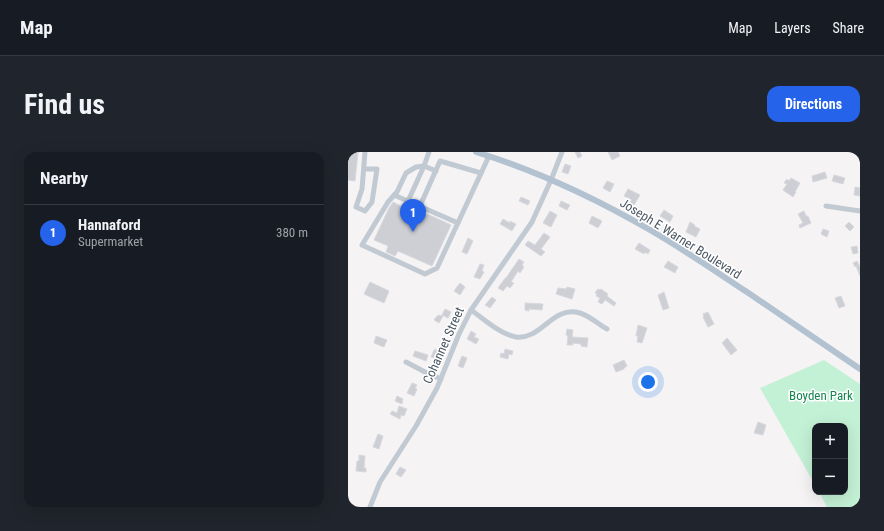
<!DOCTYPE html>
<html lang="en">
<head>
<meta charset="utf-8">
<style>
	body { margin:0; font-family:"Roboto Condensed",sans-serif; background:#20242c; color:#f1f3f6 }
	.controls { position:absolute; right:12px; bottom:12px; display:grid; overflow:hidden; border-radius:8px; box-shadow:0 4px 16px #0002 }
	.controls button { width:36px; height:36px; display:grid; place-items:center; padding:0; border:0; border-bottom:1px solid #363941; background:#171b24; color:#f1f3f6; font:20px sans-serif }
	.you { position:absolute; left:300px; top:230px; width:14px; height:14px; margin:-10px; border:3px solid #fff; border-radius:50%; background:#1a73e8; box-shadow:0 0 0 6px #1a73e833 }
	.badge { display:grid; place-items:center; width:26px; height:26px; border-radius:50%; background:#2563eb; color:#fff; font-size:13px; font-weight:700 }
	.pin { position:absolute; translate:-50% -33px; filter:drop-shadow(0 1px 2px #0008) }
	.pin::after { content:''; position:absolute; top:21px; width:14px; height:12px; background:inherit; clip-path:polygon(0 0,100% 0,50% 100%) }
	.list { margin:0; padding:0; list-style:none }
	h2 { display:flex; justify-content:space-between; align-items:center; height:52px; margin:0; padding:0 16px; font-size:17px }
	h2 small { font-size:13px; font-weight:400; color:#9ea1a6 }
	.list li { display:grid; grid-template-columns:26px 1fr auto; gap:12px; align-items:center; box-sizing:border-box; height:56px; padding:0 16px; border-top:1px solid #363941 }
	.list b { display:block; font-size:15px; white-space:nowrap }
	.list p { margin:0; font-size:13px; white-space:nowrap; color:#9ea1a6 }
	.list em { font-size:13px; font-style:normal; color:#9ea1a6 }
	.map { position:relative; flex:none; width:512px; height:355px; overflow:hidden; border-radius:12px }
	header { display:flex; align-items:center; gap:24px; box-sizing:border-box; height:56px; padding:0 20px; background:#171b24; border-bottom:1px solid #363941 }
	header strong { font-size:19px }
	nav { display:flex; gap:22px; margin-inline-start:auto; font-size:14px }
	.intro { display:flex; align-items:center; justify-content:space-between; box-sizing:border-box; height:96px; padding:0 24px }
	h1 { margin:0; font-size:28px }
	.button { padding:10px 18px; border-radius:12px; background:#2563eb; color:#fff; font-size:14px; font-weight:700 }
	main { display:flex; gap:24px; padding:0 24px }
	aside { flex:1; background:#171b24; border-radius:12px; box-shadow:0 4px 16px #0002 }
	.map>svg:first-child { display:block }
	.green { fill:#c3f1d5 }
	.building { fill:#cdcfd5; stroke:#d7d9de }
	.lines { fill:none; stroke-linecap:round; stroke-linejoin:round }
	.minor { stroke:#c1cad2; stroke-width:5 }
	.major { stroke:#b3c2d1; stroke-width:6 }
	.labels { text-anchor:middle; stroke-width:3; stroke-linejoin:round; paint-order:stroke }
	.street-label { font-size:13px; fill:#4a5661; stroke:#fff }
	.park-label { font-size:13px; fill:#17864f; stroke:#fff }
</style>
</head>
<body>
<header>
<strong>Map</strong>
<nav><a>Map</a><a>Layers</a><a>Share</a></nav>
</header>
<div class="intro"><h1>Find us</h1><a class="button">Directions</a></div>
<main>
<aside>
<h2>Nearby<small></small></h2>
<ul class="list">
<li><span class="badge">1</span><div><b>Hannaford</b><p>Supermarket</p></div><em>380 m</em></li>
</ul>
</aside>
<div class="map">
<svg width="512" height="355" viewBox="0 0 512 355">
	<rect width="100%" height="100%" fill="#f5f3f3"/>
	<path class="green" d="M476,208L512,232V355H479L471,340H497V274H467V333L412,236Z"/>
	<g class="building">
		<path d="M0,0H10L7,29L0,28Z"/>
		<path d="M227,0H232L234,4L230,6Z"/>
		<path d="M260,0H270L272,4L264,8Z"/>
		<path d="M217,12L223,14L220,22L214,20Z"/>
		<path d="M477,20L479,26L465,30L464,24Z"/>
		<path d="M486,23L497,26L495,32L484,29Z"/>
		<path d="M443,26L452,31L447,40H448L445,45L435,38L439,32L436,31L439,27L441,29Z"/>
		<path d="M259,29L266,32L262,40L255,36Z"/>
		<path d="M507,35L512,36V44L506,43Z"/>
		<path d="M280,37L292,43L286,53L282,50L284,48L276,44Z"/>
		<path d="M173,45L182,49L180,53L171,49Z"/>
		<path d="M213,49L222,53L219,58L211,54Z"/>
		<path d="M45,50L58,57L59,55L78,64L79,62L86,65L103,73L84,114L50,99L47,104L38,100L40,94L26,88L41,56Z"/>
		<path d="M316,58L325,64L322,70L312,64Z"/>
		<path d="M202,59L209,63L203,75L195,71Z"/>
		<path d="M456,59L458,64H460L463,71L452,76L451,73L455,71L450,62Z"/>
		<path d="M244,64L254,69L250,76L241,71Z"/>
		<path d="M155,67L162,71V69L168,72L164,79L152,72Z"/>
		<path d="M342,70L347,73L346,74L352,77L348,85L338,80Z"/>
		<path d="M501,70L506,75L502,79L497,74Z"/>
		<path d="M475,77L481,79L479,85L473,82Z"/>
		<path d="M196,81L202,85L193,97L197,100L193,104L177,93L180,89L187,93Z"/>
		<path d="M120,86L125,89L119,102L114,100Z"/>
		<path d="M291,91L302,98L300,102L297,100L296,102L287,97Z"/>
		<path d="M509,94L510,101L505,102L503,95Z"/>
		<path d="M171,107L176,110L174,113L176,115L172,121L170,119L163,130L166,131L162,136L159,134L155,139L150,136L158,125V126Z"/>
		<path d="M320,109L330,115L327,121L316,115Z"/>
		<path d="M509,109L512,115V124L508,114L507,115L505,111Z"/>
		<path d="M132,112L136,113L134,119L136,120L132,127L126,125Z"/>
		<path d="M22,130L41,139L36,151L16,142Z"/>
		<path d="M112,131L117,135L112,143L106,139Z"/>
		<path d="M219,135L227,137L224,147L208,142L210,136L218,137Z"/>
		<path d="M250,137L252,138L253,137L260,142L259,144L268,151L266,154L257,148L254,152L250,150L252,146L248,144L249,142L247,141Z"/>
		<path d="M316,140L321,156L315,158L310,143Z"/>
		<path d="M493,144L497,154L491,156L487,146Z"/>
		<path d="M144,145L148,148L142,156L137,153Z"/>
		<path d="M177,151L195,152L194,158L181,157V159L177,158Z"/>
		<path d="M97,157L103,160L100,166L94,163Z"/>
		<path d="M360,160L366,172L360,175L355,165L356,164L355,162Z"/>
		<path d="M91,163L95,164L91,171L86,168L89,164H90Z"/>
		<path d="M290,173L299,176L294,191L289,190L290,184H288Z"/>
		<path d="M219,177L225,178L224,185L240,186L239,195L233,194V192L225,191V193H219L220,184L218,183Z"/>
		<path d="M123,179L128,182L126,185L131,187L128,192L119,187Z"/>
		<path d="M28,184L39,188L36,195L26,191Z"/>
		<path d="M379,186L389,198L383,203L374,191Z"/>
		<path d="M87,197L92,200L89,207L83,205L86,198V199Z"/>
		<path d="M157,197L165,199L164,203L161,202L160,207L152,205L153,201L156,202Z"/>
		<path d="M67,199L80,203L78,209L65,204Z"/>
		<path d="M114,204L119,206L115,216L110,214Z"/>
		<path d="M276,208L279,214L276,216V217L268,220L265,213Z"/>
		<path d="M64,231L69,233L67,236L69,237L66,244L59,241Z"/>
		<path d="M49,244L55,247L54,252L47,249Z"/>
		<path d="M51,254L59,257L56,264L53,263L52,267L42,262L44,259L49,261Z"/>
		<path d="M410,270L418,273L415,283L406,281Z"/>
		<path d="M30,282L35,284L31,297L25,295Z"/>
		<path d="M11,303L17,304L16,316H18V320L8,319L9,309H11Z"/>
		<path d="M52,315L58,318L53,325L48,322Z"/>
	</g>
	<g class="lines">
		<g class="minor">
			<path d="M16,17H29L24,50L17,59L8,55L14,37L17,0"/>
			<path d="M88,19L76,14L68,15L58,21L49,40L40,50L14,93L77,122L89,116L141,4"/>
			<path d="M46,43L110,71"/>
			<path d="M60,49L76,14L81,0"/>
			<path d="M72,54L92,9L133,21"/>
			<path d="M478,54L512,59"/>
			<path d="M123,158C136,167 152,182 168,185C194,188 204,153 232,161C242,164 250,172 259,177"/>
			<path d="M58,210L77,220L93,227"/>
			<path d="M22,355L32,330L68,274L89,236L111,182L123,158L184,70L203,28L214,0"/>
		</g>
		<path class="major" d="M128,0C189,19 247,46 302,78C335,97 367,119 399,140C437,166 474,191 512,217"/>
	</g>
	<g class="labels">
		<g class="street-label">
			<text transform="translate(333 86) rotate(32)" y="5">Joseph E Warner Boulevard</text>
			<text transform="translate(95 193) rotate(-66)" y="5">Cohannet Street</text>
		</g>
		<g class="park-label">
			<text x="473" y="248">Boyden Park</text>
		</g>
	</g>
</svg>
<div class="controls">
<button>+</button>
<button>−</button>
</div>
<div class="you"></div>
<div class="pin badge" style="left:65px;top:80px">1</div>
</div>
</main>
</body>
</html>
